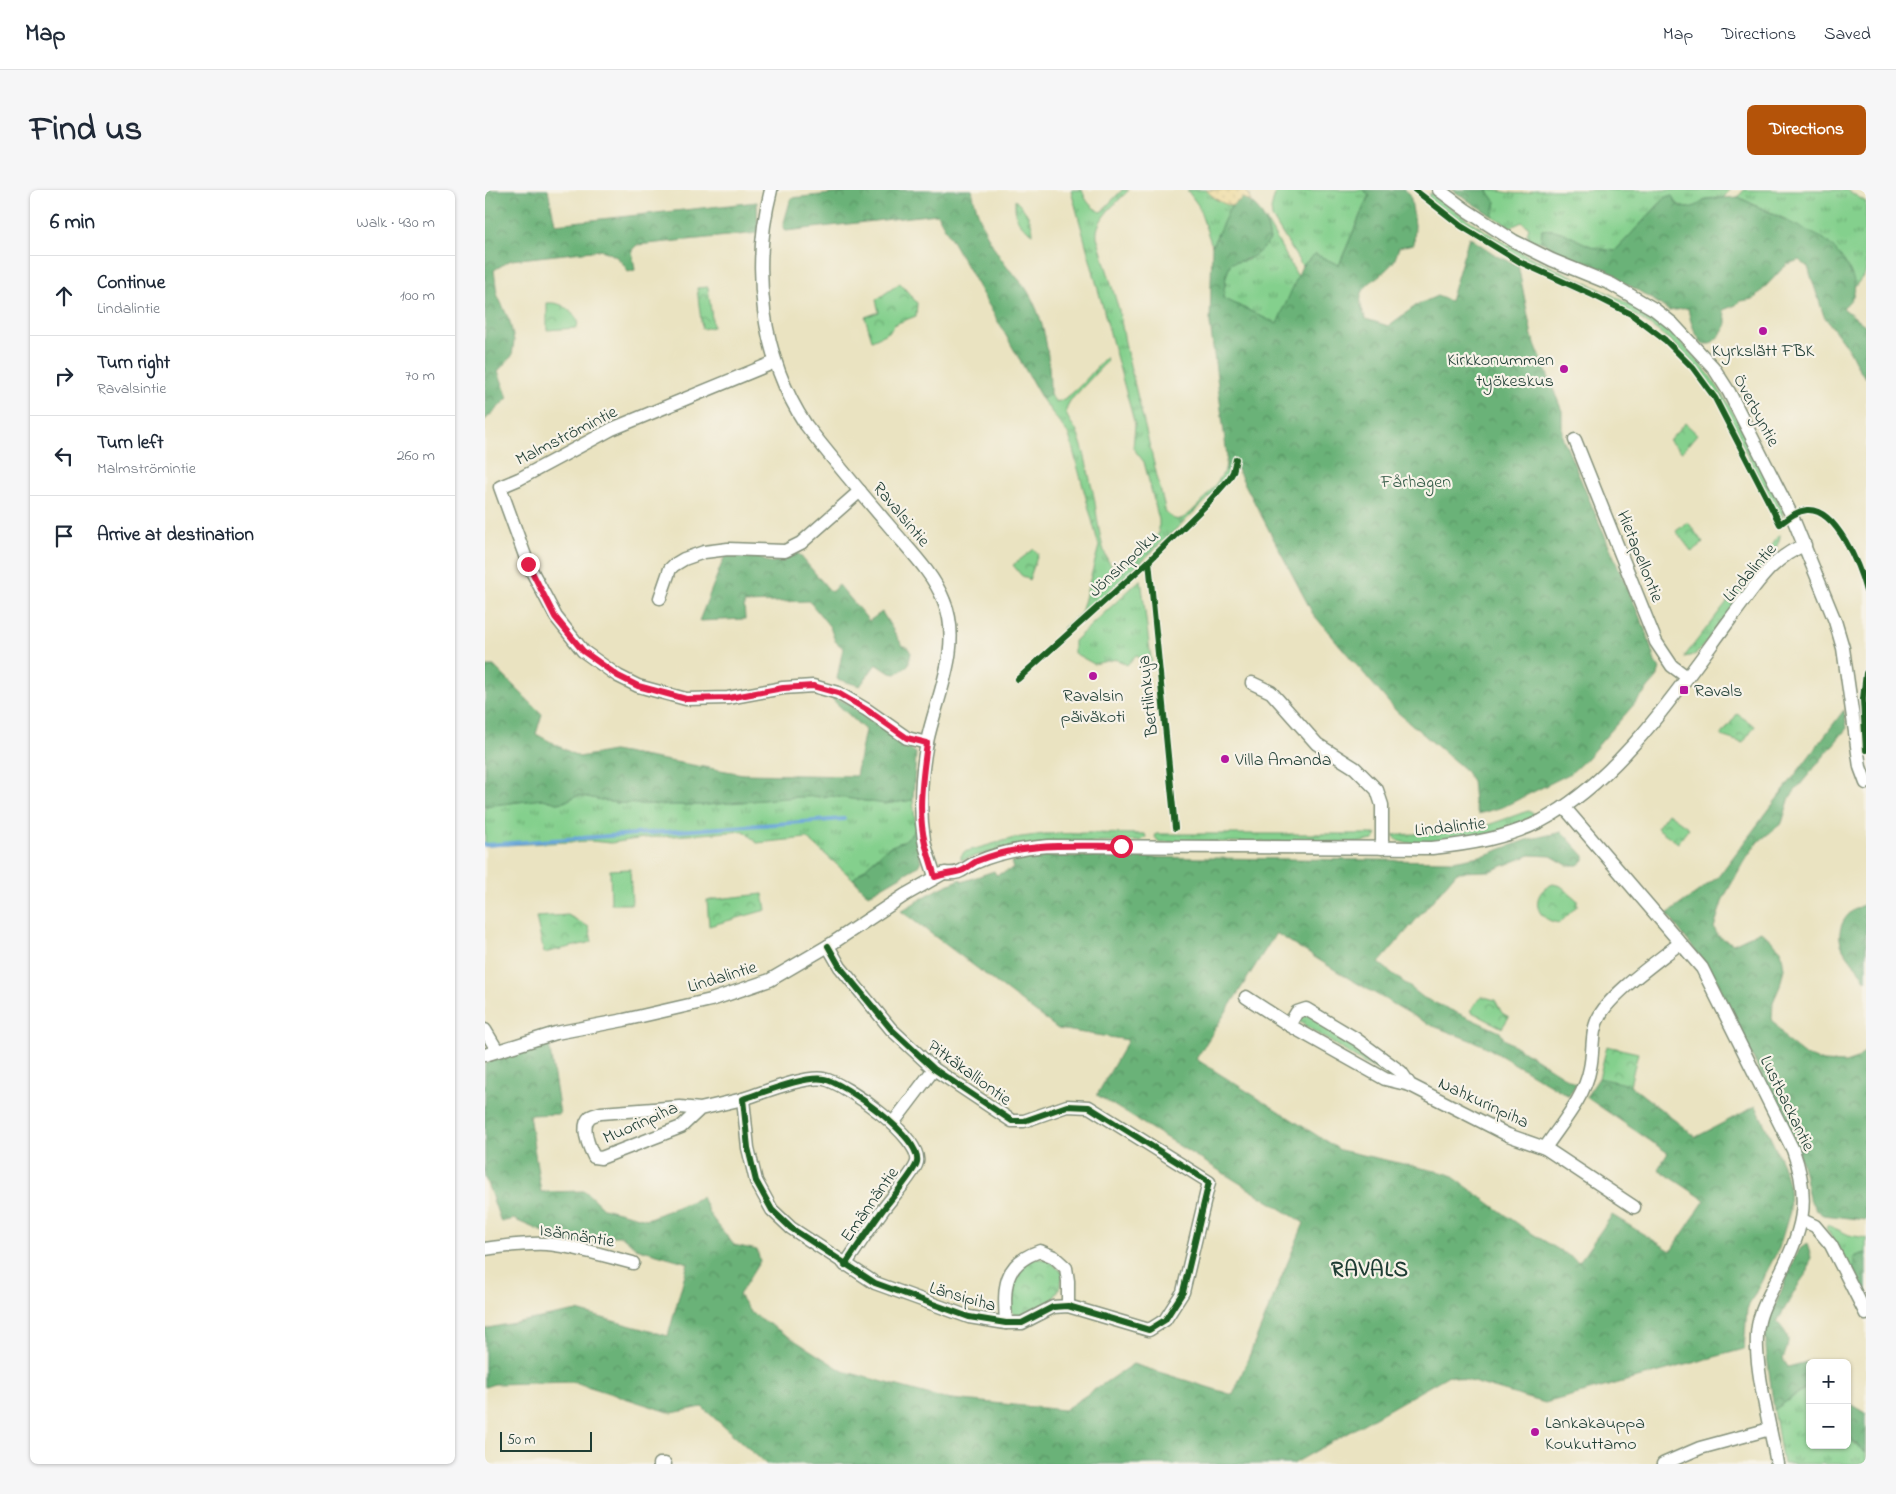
<!DOCTYPE html>
<html lang="en">
<head>
<meta charset="utf-8">
<style>
	body { margin:0; font-family:"Indie Flower",sans-serif; background:#f6f6f7; color:#1f2937 }
	.controls { position:absolute; right:15px; bottom:15px; display:grid; overflow:hidden; border-radius:8px; box-shadow:0 1px 4px #0004 }
	.controls button { width:45px; height:45px; display:grid; place-items:center; padding:0; border:0; border-bottom:1px solid #e0e1e3; background:#fff; color:#1f2937; font:25px sans-serif }
	.scale { position:absolute; left:15px; bottom:12px; width:92px; box-sizing:border-box; padding-left:5px; border:2px solid #1f3d34; border-top:0; font-size:14px; line-height:18px; white-space:nowrap; color:#1f3d34; -webkit-text-stroke:4px #f7f3e8; paint-order:stroke }
	.stop { position:absolute; width:15px; height:15px; margin:-11px; border:4px solid #e11d48; border-radius:50%; background:#fff }
	.stop.end { background:#e11d48; border-color:#fff; box-shadow:0 1px 5px #0008 }
	.list { margin:0; padding:0; list-style:none }
	h2 { display:flex; justify-content:space-between; align-items:center; height:65px; margin:0; padding:0 20px; font-size:21px }
	h2 small { font-size:16px; font-weight:400; color:#747a83 }
	.list li { display:grid; grid-template-columns:32px 1fr auto; gap:15px; align-items:center; box-sizing:border-box; height:80px; padding:0 20px; border-top:1px solid #e0e1e3 }
	.list b { display:block; font-size:19px; white-space:nowrap }
	.list p { margin:0; font-size:16px; white-space:nowrap; color:#747a83 }
	.list em { font-size:16px; font-style:normal; color:#747a83 }
	.icon { flex:none; width:28px; height:28px; fill:none; stroke:currentColor; stroke-width:2; stroke-linecap:round; stroke-linejoin:round }
	.map { position:relative; flex:none; width:1381px; height:1274px; overflow:hidden; border-radius:8px }
	header { display:flex; align-items:center; gap:30px; box-sizing:border-box; height:70px; padding:0 25px; background:#fff; border-bottom:1px solid #e0e1e3 }
	header strong { font-size:24px }
	nav { display:flex; gap:28px; margin-inline-start:auto; font-size:18px }
	.intro { display:flex; align-items:center; justify-content:space-between; box-sizing:border-box; height:120px; padding:0 30px }
	h1 { margin:0; font-size:35px }
	.button { padding:12px 22px; border-radius:8px; background:#b45309; color:#fff; font-size:18px; font-weight:700 }
	main { display:flex; gap:30px; padding:0 30px }
	aside { flex:1; background:#fff; border-radius:8px; box-shadow:0 1px 4px #0004 }
	.map>svg:first-child { display:block }
	.grass { fill:url(#grass-tufts); stroke:#528660 }
	.forest { fill:url(#forest-crowns); stroke:#457856 }
	.sand { fill:url(#sand-dots); stroke:#868c69 }
	.park { fill:url(#park-crowns); stroke:#528660 }
	.garden { fill:#84d08d; stroke:#528660 }
	.lines { fill:none; stroke-linecap:round; stroke-linejoin:round }
	.stream { stroke:#67a5d9; stroke-width:4 }
	.minor-casing { stroke:#84907a; stroke-width:15 }
	.minor { stroke:#fff; stroke-width:12 }
	.cycleway-casing { stroke:#f7f3e8; stroke-width:9 }
	.cycleway { stroke:#1b5e20; stroke-width:6 }
	.route { stroke:#e11d48; stroke-width:6 }
	.poi-dot { fill:#b5179e; stroke:#f7f3e8; stroke-width:2 }
	.labels { text-anchor:middle; stroke-width:4.5; stroke-linejoin:round; paint-order:stroke }
	.poi-label { font-size:18px; fill:#1f3d34; stroke:#f7f3e8; text-anchor:start }
	.street-label { font-size:18px; fill:#1f3d34; stroke:#f7f3e8 }
	.park-label { font-size:18px; fill:#335a46; stroke:#f7f3e8 }
	.district-label { font-size:22px; font-weight:bold; letter-spacing:1px; fill:#1f3d34; stroke:#f7f3e8 }
</style>
</head>
<body>
<header>
<strong>Map</strong>
<nav><a>Map</a><a>Directions</a><a>Saved</a></nav>
</header>
<div class="intro"><h1>Find us</h1><a class="button">Directions</a></div>
<main>
<aside>
<h2>6 min<small>Walk · 430 m</small></h2>
<ul class="list">
<li><svg class="icon" aria-label="ahead" viewBox="0 0 24 24"><path d="M12 20V5M6 11l6-6 6 6"/></svg><div><b>Continue</b><p>Lindalintie</p></div><em>100 m</em></li>
<li><svg class="icon" aria-label="right" viewBox="0 0 24 24"><path d="M7 20v-9h11M14 6l5 5-5 5"/></svg><div><b>Turn right</b><p>Ravalsintie</p></div><em>70 m</em></li>
<li><svg class="icon" aria-label="left" viewBox="0 0 24 24"><path d="M17 20v-9H6M10 6l-5 5 5 5"/></svg><div><b>Turn left</b><p>Malmströmintie</p></div><em>260 m</em></li>
<li><svg class="icon" aria-label="arrive" viewBox="0 0 24 24"><path d="M6 21V4h12l-3 4 3 4H6"/></svg><div><b>Arrive at destination</b></div></li>
</ul>
</aside>
<div class="map">
<svg width="1381" height="1274" viewBox="0 0 1381 1274">
	<defs>
		<pattern id="grass-tufts" width="24" height="20" patternUnits="userSpaceOnUse" patternTransform="scale(1.25)"><rect width="24" height="20" fill="#84d08d"/><path d="M3 7l-1-3M5 7V3M7 7l1-3M15 17l-1-3M17 17v-4M19 17l1-3" fill="none" stroke="#6baa74"/></pattern>
		<pattern id="forest-crowns" width="20" height="18" patternUnits="userSpaceOnUse" patternTransform="scale(1.25)"><rect width="20" height="18" fill="#6bb278"/><path d="M2 6a3 3 0 1 1 6 0M12 15a3 3 0 1 1 6 0" fill="none" stroke="#579263"/></pattern>
		<pattern id="sand-dots" width="8" height="8" patternUnits="userSpaceOnUse" patternTransform="scale(1.25)"><rect width="8" height="8" fill="#eeda9e"/><path d="M2 2h.1M6 6h.1" fill="none" stroke="#ccbc89" stroke-width="1.8" stroke-linecap="round"/></pattern>
		<pattern id="park-crowns" width="20" height="18" patternUnits="userSpaceOnUse" patternTransform="scale(1.25)"><rect width="20" height="18" fill="#84d08d"/><path d="M2 6a3 3 0 1 1 6 0M12 15a3 3 0 1 1 6 0" fill="none" stroke="#6baa74"/></pattern>
	</defs>
	<rect width="100%" height="100%" fill="#f7f3e8"/>
	<filter id="ink" filterUnits="userSpaceOnUse"><feTurbulence type="fractalNoise" baseFrequency=".02" numOctaves="2"/><feDisplacementMap in="SourceGraphic" scale="10" xChannelSelector="R" yChannelSelector="G"/><feConvolveMatrix kernelMatrix="1 2 1 2 8 2 1 2 1" color-interpolation-filters="sRGB"/></filter>
	<filter id="wash" filterUnits="userSpaceOnUse"><feTurbulence type="fractalNoise" baseFrequency=".0096" numOctaves="4" result="noise"/><feDisplacementMap in="SourceGraphic" scale="20" xChannelSelector="R" yChannelSelector="G"/><feGaussianBlur stdDeviation="1.12" result="paint"/><feColorMatrix in="noise" values="0 0 0 0 0 0 0 0 0 0 0 0 0 0 0 0 0 1.4 0 .05"/><feComposite in="paint" operator="in"/></filter>
	<g filter="url(#wash)">
		<rect width="100%" height="100%" fill="#eae3c1"/>
		<g class="grass">
			<path d="M586,0H597C601,11 605,17 616,22L637,0H644C632,13 610,28 612,47L634,120L642,163L681,323C685,326 689,331 695,329C708,326 734,291 740,280L744,279L740,289L723,309L580,443L577,439L596,423L614,356L584,245L557,209L565,205L571,212C589,208 608,180 621,167L622,171L585,211C583,215 581,217 581,222C582,229 589,236 592,242C600,261 603,283 608,302C612,317 615,378 633,379L671,349L674,342V330L659,272L648,258L650,235Z"/>
			<path d="M702,0H721L730,9L746,16L727,56L713,15Z"/>
			<path d="M791,0H878L884,4L854,75L830,64L817,76L787,27L786,19Z"/>
			<path d="M1002,0C1021,0 1031,8 1050,0H1245L1238,8C1233,8 1226,8 1221,9C1218,11 1215,15 1211,16C1199,21 1192,15 1187,6L1175,13L1130,61C1122,60 1113,59 1106,56C1089,50 1076,37 1057,40L1056,52L1046,50L1042,44L1044,37L1037,32L1026,37L1007,26L1011,12Z"/>
			<path d="M1259,0H1362L1381,12V82L1369,98L1364,79L1300,29L1253,7Z"/>
			<path d="M947,3C977,26 1008,48 1042,65C1092,90 1145,108 1188,145C1240,190 1267,260 1298,321L1297,328L1293,327C1280,301 1267,275 1254,249C1242,225 1230,201 1213,180C1166,121 1103,103 1038,71C1004,53 974,32 943,9V5Z"/>
			<path d="M530,10C540,19 548,31 548,44C532,33 530,30 530,10Z"/>
			<path d="M781,30L813,87L792,134L738,108L741,86L746,73L763,70L785,50Z"/>
			<path d="M1295,344C1298,362 1228,443 1213,462L1209,465L1199,467Z"/>
			<path d="M656,389L667,477L651,465L642,475L631,469L609,474L589,463V451Z"/>
			<path d="M93,605L131,613L181,615H222L310,607L347,606L400,614L428,610L431,639L419,651L402,658L368,689L322,648L272,653L259,641L159,648L126,653L106,651L0,656V616L58,609L73,613L79,612Z"/>
			<path d="M1043,621L1049,624L1047,627C1037,631 1026,637 1015,641C992,647 940,656 917,652C913,651 910,648 908,645L973,642L1003,635Z"/>
			<path d="M603,643L660,644L661,647L656,651L529,656L476,670V666L479,662L529,648L560,644Z"/>
			<path d="M671,644H890L892,645L888,650L878,652H674L670,647Z"/>
			<path d="M819,821L910,881L906,887L880,874L813,831Z"/>
			<path d="M1343,1035L1364,1045L1381,1048V1063L1371,1066L1367,1084L1341,1038Z"/>
			<path d="M1321,1198L1325,1200V1255H1362V1244L1370,1255L1381,1262V1274H1298L1289,1220Z"/>
		</g>
		<g class="forest">
			<path d="M0,0H63L70,34L272,12L273,43L152,55L147,60L150,80L143,82C137,70 130,64 116,60L26,70L9,80L12,104L25,132L29,151L27,166L13,181L23,208L0,230Z"/>
			<path d="M384,0H487C492,27 505,55 522,77C528,84 535,90 540,97C561,129 565,168 565,205L557,209L452,24L301,41L298,36L306,8Z"/>
			<path d="M878,0H920L925,4L930,35L929,54L914,57C912,63 910,71 906,75C888,94 865,97 881,129L903,136L932,115L952,106L965,111L984,47L1012,66L1033,75L1047,146L1077,221V246L1162,444L1170,472L1175,479L1172,488L1102,568L1086,583L1018,617L993,624L989,612L987,591L979,579L911,521L828,424L752,279L740,280L742,266L725,133L727,56L746,16L758,8C777,18 781,30 785,50C772,66 767,69 746,73L741,86L738,108L792,134L817,76L830,64L854,75L884,5Z"/>
			<path d="M967,0H1002L1011,12L1007,26Z"/>
			<path d="M1182,6H1187L1192,14L1196,17L1203,18L1211,16L1222,9L1253,7L1339,49C1352,60 1376,87 1368,106C1366,110 1361,115 1358,118L1381,136V188L1375,181L1365,161L1339,126L1323,77L1314,70L1303,74L1297,79L1269,109L1255,111L1251,115L1238,120C1246,135 1237,145 1225,154H1218C1209,143 1205,131 1203,118L1184,121C1145,91 1099,75 1056,52L1057,40C1076,37 1089,50 1106,56C1113,59 1122,60 1130,61Z"/>
			<path d="M266,358C282,379 291,373 313,363L346,402L354,395L384,431L397,422L417,455L423,458L426,463L423,476L411,484L405,483L391,474L375,496L352,489L358,458L350,451L345,437L324,411L259,413L260,429L214,431L241,363Z"/>
			<path d="M0,476H9L57,524L51,544L94,567L128,561L258,584L371,586L380,540L347,509L350,507L366,515L431,563L428,610L400,614L347,606L310,607L222,615H181L131,613L93,605L79,612L72,613L58,609L0,616Z"/>
			<path d="M1359,520L1362,538L1305,607L1297,633L1273,652L1259,671L1238,709L1229,738L1233,746L1248,754L1276,741L1296,760L1299,778L1295,796L1288,812L1287,829L1302,851L1321,866L1338,872L1360,873L1372,869L1381,860V1030L1338,1025L1331,1020L1324,1008L1319,982L1308,946L1277,887L1229,785L1182,724L1233,687Z"/>
			<path d="M431,639L432,655L436,671L433,676L383,705L368,689L402,658L419,651Z"/>
			<path d="M1077,642L1099,666V670L1093,675H1082L1066,666L1045,665L1005,681L972,682L894,773L939,808L1015,842L1019,849L1091,894L1084,906L998,855L943,834L858,785L791,743L711,869L855,960L964,984L1043,1041L1094,1072L1127,1025L1186,1061L1220,1010L1173,979L1183,963L1101,907L1114,888L1145,895L1211,947L1271,916L1298,975L1304,998L1305,1021L1294,1058L1262,1119L1259,1159L1060,1213L964,1185L808,1274H281L217,1217L187,1223L89,1192L9,1194L0,1197V1139L8,1137L92,1121L183,1146L203,1073L151,1058L137,1046H116L101,1055L84,1053L28,1029L16,1032L0,987V874L22,865L64,854L75,924L44,925L56,1002L100,1001L118,1018L162,1029L217,1007L225,1025L249,1055L272,1060L275,1071L254,1105L265,1122L358,1181L457,1208L579,1220L648,1174L748,1205L819,1033L612,905L643,850L573,839L416,721L451,700L476,689L477,692L509,681L511,685L528,679L526,672L557,666L968,671L1000,665L1041,650Z"/>
			<path d="M1381,714V791C1375,781 1367,772 1360,762C1347,742 1360,720 1381,714Z"/>
			<path d="M1322,1054L1326,1067L1323,1081L1315,1092L1292,1132C1306,1147 1305,1151 1298,1169L1303,1177L1322,1172L1325,1174V1200L1320,1198L1289,1220L1281,1158V1138L1313,1060Z"/>
			<path d="M1381,1063V1107L1379,1106C1370,1090 1363,1084 1371,1066Z"/>
			<path d="M1362,1202L1366,1214L1381,1223V1262C1355,1246 1362,1229 1362,1202Z"/>
		</g>
		<path class="sand" d="M721,0H759L765,5L766,12L758,8L746,16C735,13 729,8 721,0Z"/>
		<g class="park">
			<path d="M415,93L432,113L431,126L410,134L404,142L387,150L380,127L394,122L391,110Z"/>
			<path d="M223,97L228,137L217,139L212,98Z"/>
			<path d="M62,113C78,112 83,119 93,130L92,138L62,140Z"/>
			<path d="M1200,233L1212,244L1197,262L1184,251Z"/>
			<path d="M1203,332L1218,353L1207,362L1191,341Z"/>
			<path d="M549,359L553,364L544,390L536,385L528,375Z"/>
			<path d="M1252,524L1270,536L1258,553L1236,546Z"/>
			<path d="M1183,623L1204,638L1193,653L1172,638Z"/>
			<path d="M1068,694L1076,696L1092,710V716L1075,733C1049,731 1044,703 1068,694Z"/>
			<path d="M278,704L281,720L224,736L222,710Z"/>
			<path d="M83,725L104,737L107,752L59,763L51,727Z"/>
			<path d="M996,806L1010,810L1017,823L1024,827L1017,838L985,821Z"/>
			<path d="M1122,856L1153,863L1145,895L1114,888Z"/>
			<path d="M551,1068L564,1070L578,1083C574,1110 562,1118 538,1128C533,1126 527,1125 526,1119C521,1107 526,1087 534,1078C538,1073 546,1071 551,1068Z"/>
		</g>
		<path class="garden" d="M145,679L147,714H126L125,680Z"/>
		<g class="lines">
			<path class="stream" d="M0,655L359,629"/>
		</g>
	</g>
	<g filter="url(#ink)">
		<g class="lines">
			<g class="minor-casing">
				<g id="minor">
					<path d="M286,0C266,78 276,167 321,235C348,270 377,304 406,338C425,361 448,383 459,411C478,456 451,508 442,552C436,584 434,618 439,650C441,662 447,675 450,687"/>
					<path d="M954,0L981,20L1029,51L1067,70L1126,94L1169,119L1188,134L1228,177L1244,202L1307,326L1350,431L1358,458L1375,577L1381,593"/>
					<path d="M290,172L127,239L34,289L15,297L43,374L71,427L98,461L133,486L153,496L201,509L243,508L298,498L328,496L353,503L382,520L422,548L442,553"/>
					<path d="M1090,250L1171,452L1187,476L1202,487"/>
					<path d="M175,408L185,379L189,375L199,369L219,362L243,359L300,361L316,353L375,301"/>
					<path d="M767,493L786,502L832,554L870,578L892,600L897,615V658"/>
					<path d="M1079,617L1217,778L1308,960C1327,1013 1317,1041 1292,1090C1285,1103 1277,1117 1274,1131C1265,1166 1286,1237 1292,1274"/>
					<path d="M460,683C478,685 479,677 492,672C514,662 540,658 564,656L947,658C985,654 1022,648 1056,631C1135,589 1194,498 1246,428C1267,401 1286,367 1320,355"/>
					<path d="M343,756L355,777L406,839L449,879L527,931H539L582,916L604,917L724,992L698,1102L680,1130L664,1140L583,1116L568,1117L537,1133H521L484,1127L390,1093L306,1038L287,1020L271,991L263,958L258,909C277,903 321,885 339,889C360,893 437,948 432,972C430,982 404,1011 397,1021C384,1039 372,1057 360,1075"/>
					<path d="M761,807L804,835L900,889L925,895"/>
					<path d="M804,835L812,822L821,819L871,849L916,882L925,895L1023,945L1060,958L1149,1017"/>
					<path d="M0,840L12,860"/>
					<path d="M0,865L71,843L139,830L226,810L285,790L343,756L420,705L457,684"/>
					<path d="M215,919L196,937L116,968L109,967C104,957 95,936 105,927C108,925 112,924 116,923L195,917L215,919L258,909"/>
					<path d="M408,933L449,879"/>
					<path d="M1060,958C1076,934 1100,907 1105,878C1109,861 1105,841 1115,825C1128,802 1173,771 1195,753"/>
					<path d="M1317,1030L1330,1036L1346,1055L1381,1124"/>
					<path d="M0,1059C20,1056 41,1053 61,1054C90,1056 120,1066 148,1073"/>
					<path d="M521,1133C519,1098 517,1074 555,1061L569,1067L581,1078L583,1091V1116"/>
					<path d="M174,1274H180"/>
					<path d="M1178,1274L1215,1258L1285,1239"/>
				</g>
			</g>
			<use href="#minor" class="minor"/>
			<g class="cycleway-casing">
				<g id="cycleway">
					<path d="M930,0L976,36L1035,72L1112,107L1146,124L1180,150L1208,178L1230,208L1295,334C1303,328 1311,321 1322,320C1352,318 1375,378 1381,401"/>
					<path d="M664,371L690,638"/>
					<path d="M1381,483L1378,509L1381,560"/>
					<path d="M533,489L664,371L722,314L744,289L748,282L751,269"/>
					<path d="M343,756L355,777L406,839L449,879L527,931H539L582,916L604,917L724,992L698,1102L680,1130L664,1140L583,1116L568,1117L537,1133H521L484,1127L390,1093L306,1038L287,1020L271,991L263,958L258,909C277,903 321,885 339,889C360,893 437,948 432,972C430,982 404,1011 397,1021C384,1039 372,1057 360,1075"/>
				</g>
			</g>
			<use href="#cycleway" class="cycleway"/>
		</g>
	</g>
	<g class="lines" filter="url(#ink)">
		<path class="route" d="M43,374L70,427L98,461L133,486L153,496L201,509L244,508L298,498L328,496L353,503L382,520L422,548L442,553C438,586 432,621 440,653C443,664 447,676 450,687C460,683 467,684 476,681C482,679 486,674 492,671C538,652 588,656 636,656"/>
	</g>
	<g class="poi-dot">
		<circle cx="1278" cy="141" r="5"/>
		<circle cx="1079" cy="179" r="5"/>
		<circle cx="608" cy="486" r="5"/>
		<rect x="1194" y="495" width="10" height="10" rx="2.5"/>
		<circle cx="740" cy="569" r="5"/>
		<circle cx="1050" cy="1242" r="5"/>
	</g>
	<g class="labels">
		<g class="poi-label">
			<text x="1278" y="166" text-anchor="middle">Kyrkslätt FBK</text>
			<text x="1069" y="175" text-anchor="end">Kirkkonummen<tspan x="1069" dy="21">työkeskus</tspan></text>
			<text x="1209" y="506">Ravals</text>
			<text x="608" y="511" text-anchor="middle">Ravalsin<tspan x="608" dy="21">päiväkoti</tspan></text>
			<text x="750" y="575">Villa Amanda</text>
			<text x="1060" y="1238">Lankakauppa<tspan x="1060" dy="21">Koukuttamo</tspan></text>
		</g>
		<g class="street-label">
			<text transform="translate(1272 220) rotate(62)" y="6">Överbyntie</text>
			<text transform="translate(81 245) rotate(-27)" y="6">Malmströmintie</text>
			<text transform="translate(417 324) rotate(50)" y="6">Ravalsintie</text>
			<text transform="translate(1156 366) rotate(68)" y="6">Hietapellontie</text>
			<text transform="translate(638 373) rotate(-43)" y="6">Jönsinpolku</text>
			<text transform="translate(1264 382) rotate(-49)" y="6">Lindalintie</text>
			<text transform="translate(662 506) rotate(-96)" y="6">Bertilinkuja</text>
			<text transform="translate(965 636) rotate(-6)" y="6">Lindalintie</text>
			<text transform="translate(237 786) rotate(-17)" y="6">Lindalintie</text>
			<text transform="translate(485 882) rotate(36)" y="6">Pitkäkalliontie</text>
			<text transform="translate(999 912) rotate(25)" y="6">Nahkurinpiha</text>
			<text transform="translate(1303 913) rotate(64)" y="6">Lustbackantie</text>
			<text transform="translate(155 932) rotate(-24)" y="6">Muorinpiha</text>
			<text transform="translate(384 1014) rotate(-55)" y="6">Emännäntie</text>
			<text transform="translate(92 1045) rotate(9)" y="6">Isännäntie</text>
			<text transform="translate(478 1106) rotate(16)" y="6">Länsipiha</text>
		</g>
		<g class="park-label">
			<text x="931" y="297">Fårhagen</text>
		</g>
		<g class="district-label">
			<text x="885" y="1086">RAVALS</text>
		</g>
	</g>
</svg>
<div class="controls">
<button>+</button>
<button>−</button>
</div>
<div class="scale">50 m</div>
<div class="stop" style="left:636px;top:656px"></div>
<div class="stop end" style="left:43px;top:374px"></div>
</div>
</main>
</body>
</html>
